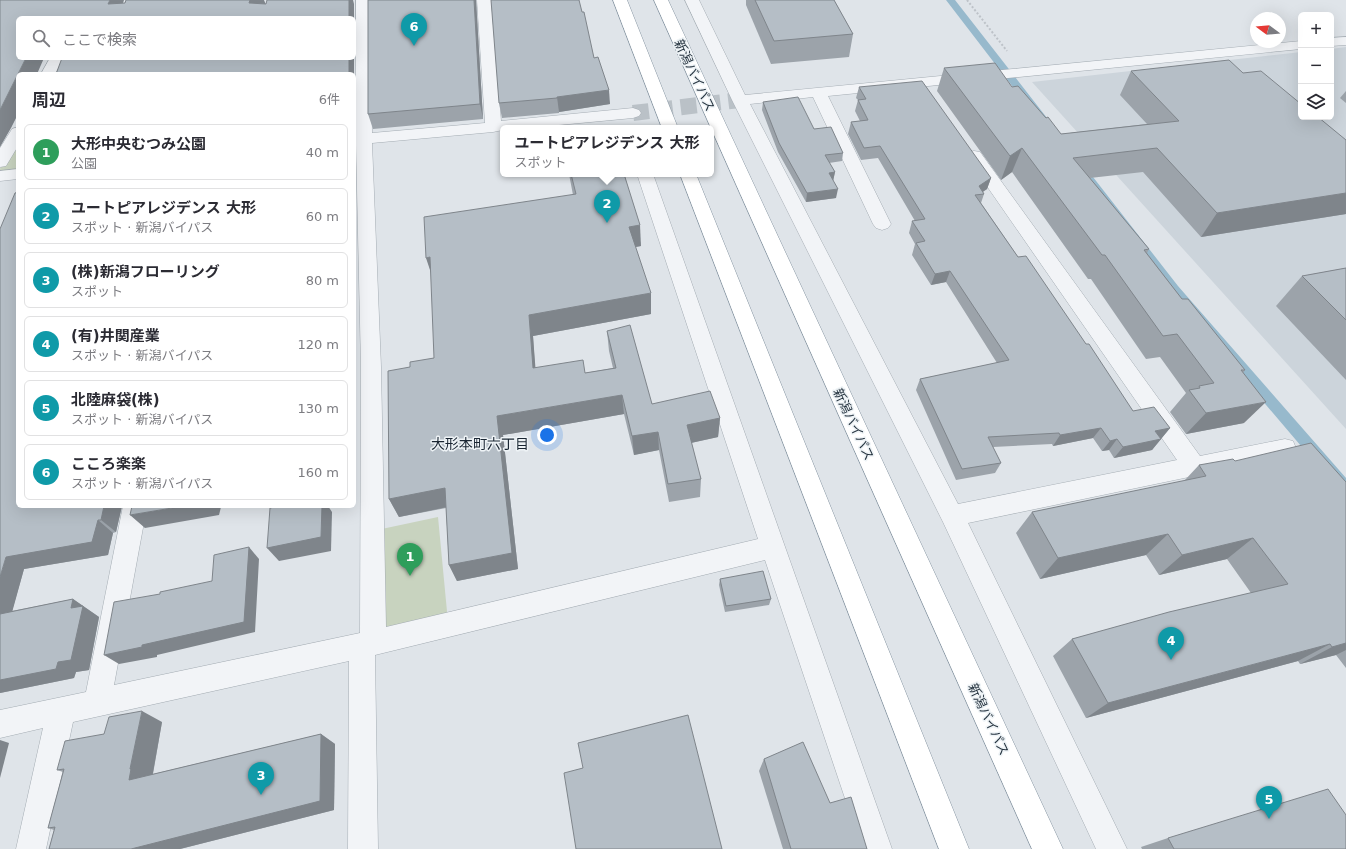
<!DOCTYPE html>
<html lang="ja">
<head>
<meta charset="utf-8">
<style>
	body { margin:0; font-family:"DejaVu Sans","Noto Sans JP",sans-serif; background:#f7f7f7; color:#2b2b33 }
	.controls { position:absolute; right:12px; top:12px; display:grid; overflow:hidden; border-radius:6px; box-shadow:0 4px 16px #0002 }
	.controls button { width:36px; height:36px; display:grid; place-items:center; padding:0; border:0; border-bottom:1px solid #e1e1e2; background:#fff; color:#2b2b33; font:20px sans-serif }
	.compass { position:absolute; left:1250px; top:12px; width:36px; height:36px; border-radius:50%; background:#fff; box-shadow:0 4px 16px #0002; rotate:286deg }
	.you { position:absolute; left:547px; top:435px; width:14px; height:14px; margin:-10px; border:3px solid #fff; border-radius:50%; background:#1a73e8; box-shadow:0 0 0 6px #1a73e833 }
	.badge { display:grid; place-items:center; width:26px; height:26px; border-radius:50%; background:#7c3aed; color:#fff; font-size:13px; font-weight:700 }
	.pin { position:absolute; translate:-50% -33px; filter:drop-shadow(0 1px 2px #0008) }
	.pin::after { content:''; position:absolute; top:21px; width:14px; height:12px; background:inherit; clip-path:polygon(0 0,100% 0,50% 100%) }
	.popup { position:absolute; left:500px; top:125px; width:214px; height:52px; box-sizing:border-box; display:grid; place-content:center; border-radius:6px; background:#fff; filter:drop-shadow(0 1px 3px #0005); font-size:13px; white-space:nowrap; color:#7c7c81 }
	.popup b { font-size:15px; color:#2b2b33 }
	.popup::after { content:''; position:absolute; left:50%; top:100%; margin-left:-8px; border:8px solid transparent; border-top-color:#fff }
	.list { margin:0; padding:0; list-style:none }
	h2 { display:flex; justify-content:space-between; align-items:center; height:52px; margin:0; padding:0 16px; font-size:17px }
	h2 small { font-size:13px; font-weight:400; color:#7c7c81 }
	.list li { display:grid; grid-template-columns:26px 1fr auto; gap:12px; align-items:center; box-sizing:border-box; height:56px; margin:0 8px 8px; padding:0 8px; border:1px solid #e1e1e2; border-radius:6px }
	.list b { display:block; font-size:15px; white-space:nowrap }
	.list p { margin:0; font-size:13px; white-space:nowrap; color:#7c7c81 }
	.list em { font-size:13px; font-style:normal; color:#7c7c81 }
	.icon { flex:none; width:22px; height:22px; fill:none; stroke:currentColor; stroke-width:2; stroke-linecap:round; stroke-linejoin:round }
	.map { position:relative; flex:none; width:1346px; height:849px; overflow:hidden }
	.search { position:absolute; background:#fff; box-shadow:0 4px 16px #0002; left:16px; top:16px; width:340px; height:44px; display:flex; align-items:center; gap:10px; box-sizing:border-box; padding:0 14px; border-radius:6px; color:#7c7c81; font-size:15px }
	.panel { position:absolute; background:#fff; box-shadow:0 4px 16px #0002; left:16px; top:72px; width:340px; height:436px; border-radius:6px }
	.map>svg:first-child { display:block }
	.built { fill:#ccd4db }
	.green { fill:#c8d3bf }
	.water { fill:#97b9cc }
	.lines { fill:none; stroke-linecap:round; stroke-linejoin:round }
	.minor-tunnel { stroke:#bac1c7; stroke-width:16; stroke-dasharray:16 8; stroke-linecap:butt }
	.minor-casing { stroke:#a4acb3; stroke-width:1 }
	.highway-casing { stroke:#8594a1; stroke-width:1 }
	.path { stroke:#bdc2c8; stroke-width:2; stroke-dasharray:2 2; stroke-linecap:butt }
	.minor { fill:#f2f4f7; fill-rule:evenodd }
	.highway { fill:#fff; fill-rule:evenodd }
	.wall { fill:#9ca3aa }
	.shaded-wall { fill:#7f858b }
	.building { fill:#b5bec6; stroke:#7f858b }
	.labels { text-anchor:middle; stroke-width:3; stroke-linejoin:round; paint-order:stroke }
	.street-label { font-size:13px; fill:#273541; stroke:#eef3f6 }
	.neighbourhood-label { font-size:14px; fill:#192532; stroke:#eef3f6 }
</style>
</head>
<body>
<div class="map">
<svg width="1346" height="849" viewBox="0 0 1346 849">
	<rect width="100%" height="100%" fill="#dfe4e9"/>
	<path class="built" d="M1346,47V429L1032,82L1301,52V117H1331V49Z"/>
	<g class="green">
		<path d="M18,150V175L0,176V169L8,151Z"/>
		<path d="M438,517L448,622L377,637V530Z"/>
	</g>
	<path class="water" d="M946,0H955L1178,286L1346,478V499L1171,293Z"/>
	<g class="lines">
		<path class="minor-tunnel" d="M633,113L740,100"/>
		<g class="minor-casing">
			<g id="minor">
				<path d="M356,0H370L372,133L485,123L477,0H491L501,121L633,108L639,110L641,113L639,116L633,118L527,128H503V130L493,132L372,143L381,367L386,627L758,539L637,174H653L892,849H862L765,560L375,655L378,849H348L349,661L73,722L46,849H16L43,728L0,738V710L86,692L123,506H147L114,685L360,633L361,367L356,145H354V135H356Z"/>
				<path d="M685,0H699L745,95L1301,41V49L828,96L891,224L888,228L882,230L876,228L873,224L813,97L750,104L958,504L1177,460L966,156L968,152L974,151L980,152L1200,456L1285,439L1293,441L1296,448L1293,455L1285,457L968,523L1127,849H1096L943,522L732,100Z"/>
				<path d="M1346,37V45L1331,46V38Z"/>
				<path d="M50,58H64L55,74H41Z"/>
				<path d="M18,127V146L6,166L0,167V148L12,129Z"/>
				<path d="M18,169V179L0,181V171Z"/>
			</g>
		</g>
		<g class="highway-casing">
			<g id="highway">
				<path d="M613,0H627L678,128H662Z"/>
				<path d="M654,0H668L1063,849H1032Z"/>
				<path d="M680,174H696L969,849H939Z"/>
			</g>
		</g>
		<path class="path" d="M967,0L1007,51"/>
		<use href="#minor" class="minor"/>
		<use href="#highway" class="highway"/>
	</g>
	<g class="wall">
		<path d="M476,0L483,119L373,129L368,114Z"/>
		<path d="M746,0H834L853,34L849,57L771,64L746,5Z"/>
		<path d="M594,58L610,104L559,112V113L502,118L499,103Z"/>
		<path d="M944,68L1012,87L1046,118L1061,134L1147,124L1120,95L1131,71L1243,73L1346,140V214L1201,237L1143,172L1090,178L1149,249L1147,253L1182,299L1245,370L1243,373L1244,423L1186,434L1170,412L1186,393L1160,357L1146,359L1091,279H1088L1012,172L1001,180L937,91Z"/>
		<path d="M859,87L991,178L987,189L983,192L984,194L981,203L1018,257L1086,344L1133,411L1170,428L1152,450L1114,458L1109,450L1102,451L1093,438L1053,446L1052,444L993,447L1001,463L995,473L956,480L916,390L920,379L997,363L946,282L931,285L912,255L915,244L909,233L912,221H915L878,158L861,160L848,134L851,122L860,121L855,111L858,100L856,98Z"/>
		<path d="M1346,91V103L1340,98Z"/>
		<path d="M763,102L814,129L843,153L842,161L829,163L835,172L833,181L836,198L806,202L778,152L762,110Z"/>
		<path d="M569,174H624L641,246L635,247L651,314L533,336L535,368L585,373L613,368L609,351L607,331L652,404L720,418L718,437L691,443L701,479L700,497L669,502L659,450L634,455L624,414L503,435L518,569L457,581L449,565L446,508L399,517L389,499L410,367L434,358L573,195Z"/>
		<path d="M1346,268V380L1276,306L1302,276Z"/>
		<path d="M1235,461L1346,482V668L1336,655L1300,664L1298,661L1086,718L1053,656L1072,639L1251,593L1227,559L1159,575L1146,555L1040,579L1016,533L1032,512L1184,481L1199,465Z"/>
		<path d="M18,506H122L116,532L113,533L108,555L24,569L12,611L73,599L99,617L89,670L76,672L74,678L0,693Z"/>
		<path d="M720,579L771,599L769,605L725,612L719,585Z"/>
		<path d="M162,722L153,774L321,734L335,744L334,810L180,849H49L54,830L48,828L63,772L57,770L104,734Z"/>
		<path d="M764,759L830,803L867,849H783L759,771Z"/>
		<path d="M1168,838L1346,849H1142L1141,847Z"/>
	</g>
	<g class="shaded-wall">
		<path d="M110,0H124L118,18L108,4Z"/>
		<path d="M250,0H264L266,5L249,3Z"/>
		<path d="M349,0H353L354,4V131V74H349V58H354V18H349Z"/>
		<path d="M474,0H476L483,119L480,104Z"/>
		<path d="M26,58H44L37,74H18V114L11,128L0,147V110Z"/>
		<path d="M234,58H245L241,74L233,59Z"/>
		<path d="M609,90L610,104L559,112L557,97Z"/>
		<path d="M1022,148L1012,172L1001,180L1010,156Z"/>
		<path d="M835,172L833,181L829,173Z"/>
		<path d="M991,178L987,189L979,194V186Z"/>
		<path d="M838,189L836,198L806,202L807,193Z"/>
		<path d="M1346,193V214L1201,237L1217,213Z"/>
		<path d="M640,225L641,246L630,248L629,227Z"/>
		<path d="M430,257L433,279L426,258Z"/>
		<path d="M950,271L946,282L931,285L935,274Z"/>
		<path d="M651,293V314L533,336L537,388L533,368L529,315Z"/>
		<path d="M622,395L624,414L503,435L518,569L457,581L449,565L497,416Z"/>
		<path d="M1266,402L1244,423L1186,434L1206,413Z"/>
		<path d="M720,418L718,437L686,444L687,425Z"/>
		<path d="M1101,428L1093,438L1053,446L1060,435Z"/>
		<path d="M1170,428L1161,439L1155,431Z"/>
		<path d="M658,432L659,450L634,455L632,436Z"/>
		<path d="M1117,439L1109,450L1102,451L1110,441Z"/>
		<path d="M1161,439L1152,450L1114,458L1123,447Z"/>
		<path d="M445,488L452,506L399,517L389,499Z"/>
		<path d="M104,506H122L116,532L101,520Z"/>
		<path d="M184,506H224L221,507L219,515L145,528L130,515Z"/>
		<path d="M322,506H328L332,512L331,551L279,561L267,548Z"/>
		<path d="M98,520L113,533L108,555L24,569L8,627L0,622V577L6,557Z"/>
		<path d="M1168,534L1146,555L1040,579L1058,558Z"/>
		<path d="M1253,538L1227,559L1159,575L1182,555Z"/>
		<path d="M249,547L259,559L255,632L157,655V657L119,664L104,655L142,645Z"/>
		<path d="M73,599L99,617L89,670L76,672L74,678L0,693V680L71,608Z"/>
		<path d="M1346,643V650L1336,655L1300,664L1332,647Z"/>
		<path d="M1330,644L1298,661L1086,718L1108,703Z"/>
		<path d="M142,711L162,722L152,778L129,780L130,769Z"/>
		<path d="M321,734L335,744L334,810L180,849H131Z"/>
		<path d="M0,740L9,743L0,778Z"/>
	</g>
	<g class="building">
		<path d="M0,0H110L108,4L125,3L126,0H250L249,3L266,4L267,0H349V18H18V58H26L0,110Z"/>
		<path d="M368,0H474L480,104L368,114Z"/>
		<path d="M491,0H579L582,12H584L594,58L598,57L609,90L557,97V98L499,103Z"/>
		<path d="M755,0H834L853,34L774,41Z"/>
		<path d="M62,58H234L233,59H250V58H349V74H56Z"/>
		<path d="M1229,60L1243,73L1261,71L1301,104V117H1318L1346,140V193L1217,213L1157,148L1073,158L1149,249L1144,250L1182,299H1188L1245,370H1241L1266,402L1206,413L1189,390L1200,388L1199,386L1214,383L1177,334L1163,336L1105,255H1102L1022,148L1010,156L944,68L995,63L1012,87L1018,86L1046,118L1048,117L1061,134L1179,121L1131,71Z"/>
		<path d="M922,81L991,178L979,186L984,194L975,195L1018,257L1026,256L1086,344H1089L1133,411L1154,407L1170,428L1155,431L1161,439L1123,447L1117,439L1110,441L1101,428L1060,435L1059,433L988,437L1001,463L962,469L920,379L1009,360L950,271L935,274L916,243L925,241L912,221L925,219L880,146L864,148L851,122L868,120L858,100L866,99L859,87Z"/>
		<path d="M798,97L814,129L831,127L843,153L825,155L835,172L829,173L838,189L807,193L779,143L763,102Z"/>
		<path d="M571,174H624L640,225L629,227L651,293L529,315L533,368L583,360L585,373L616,368L607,331L630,325L652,404L710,391L720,418L687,425L701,479L668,484L658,432L632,436L622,395L497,416L512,553L449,565L445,488L389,499L388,371L410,367V362L434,358L430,257L426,258L424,217L576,194Z"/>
		<path d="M18,192V506H104L101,520H98L92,542L6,557L0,577V229L15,193Z"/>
		<path d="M1346,268V320L1302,276Z"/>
		<path d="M1311,443L1346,482V643L1332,647L1330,644L1108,703L1072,639L1169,612L1288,584L1253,538L1182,555L1168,534L1058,558L1032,512L1206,476L1199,465L1233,459L1235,461Z"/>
		<path d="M132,506H184L130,515Z"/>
		<path d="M280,506H322L321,537L267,548L270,508Z"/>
		<path d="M249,547L244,622L142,645V647L104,655L114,602L160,594V592L212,581L214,555Z"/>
		<path d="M763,571L771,599L726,606L720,579Z"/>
		<path d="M73,599L71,608L83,606L71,660L58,662L56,669L0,680V614Z"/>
		<path d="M142,711L130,769H131L129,780L321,734L320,801L131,849H49L55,827L48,828L64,769L57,770L65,741L104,734L109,717Z"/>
		<path d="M688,715L722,849H576L564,773L583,768L578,743Z"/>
		<path d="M803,742L830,803L851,797L867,849H791L764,759Z"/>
		<path d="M1328,789L1346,815V849H1174L1168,838Z"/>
	</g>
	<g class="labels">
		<g class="street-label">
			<text transform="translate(695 75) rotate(65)" y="5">新潟バイパス</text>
			<text transform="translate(854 424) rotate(65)" y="5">新潟バイパス</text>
			<text transform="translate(989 719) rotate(65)" y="5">新潟バイパス</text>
		</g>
		<g class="neighbourhood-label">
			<text x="480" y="449">大形本町六丁目</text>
		</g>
	</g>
</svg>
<div class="controls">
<button>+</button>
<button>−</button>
<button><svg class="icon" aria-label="layers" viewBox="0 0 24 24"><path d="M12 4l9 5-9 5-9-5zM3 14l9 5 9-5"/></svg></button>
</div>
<svg class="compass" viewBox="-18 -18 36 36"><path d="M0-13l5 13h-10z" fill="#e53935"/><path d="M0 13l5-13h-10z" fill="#7c7c81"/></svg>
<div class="you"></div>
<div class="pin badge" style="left:410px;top:576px;background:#2e9e5b">1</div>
<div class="pin badge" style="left:607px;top:223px;background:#0f9aa8">2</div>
<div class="popup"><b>ユートピアレジデンス 大形</b>スポット</div>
<div class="pin badge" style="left:261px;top:795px;background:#0f9aa8">3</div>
<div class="pin badge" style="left:1171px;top:660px;background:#0f9aa8">4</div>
<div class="pin badge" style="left:1269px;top:819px;background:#0f9aa8">5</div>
<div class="pin badge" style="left:414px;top:46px;background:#0f9aa8">6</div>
<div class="search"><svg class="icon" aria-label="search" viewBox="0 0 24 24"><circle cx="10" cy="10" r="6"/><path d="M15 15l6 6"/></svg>ここで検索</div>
<section class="panel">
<h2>周辺<small>6件</small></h2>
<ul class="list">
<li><span class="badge" style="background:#2e9e5b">1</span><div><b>大形中央むつみ公園</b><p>公園</p></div><em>40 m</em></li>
<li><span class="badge" style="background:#0f9aa8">2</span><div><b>ユートピアレジデンス 大形</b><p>スポット · 新潟バイパス</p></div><em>60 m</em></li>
<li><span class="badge" style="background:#0f9aa8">3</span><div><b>(株)新潟フローリング</b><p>スポット</p></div><em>80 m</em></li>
<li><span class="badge" style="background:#0f9aa8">4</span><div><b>(有)井関産業</b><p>スポット · 新潟バイパス</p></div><em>120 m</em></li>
<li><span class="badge" style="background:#0f9aa8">5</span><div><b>北陸麻袋(株)</b><p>スポット · 新潟バイパス</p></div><em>130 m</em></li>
<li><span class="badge" style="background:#0f9aa8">6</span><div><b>こころ楽楽</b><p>スポット · 新潟バイパス</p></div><em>160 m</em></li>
</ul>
</section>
</div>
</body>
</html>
